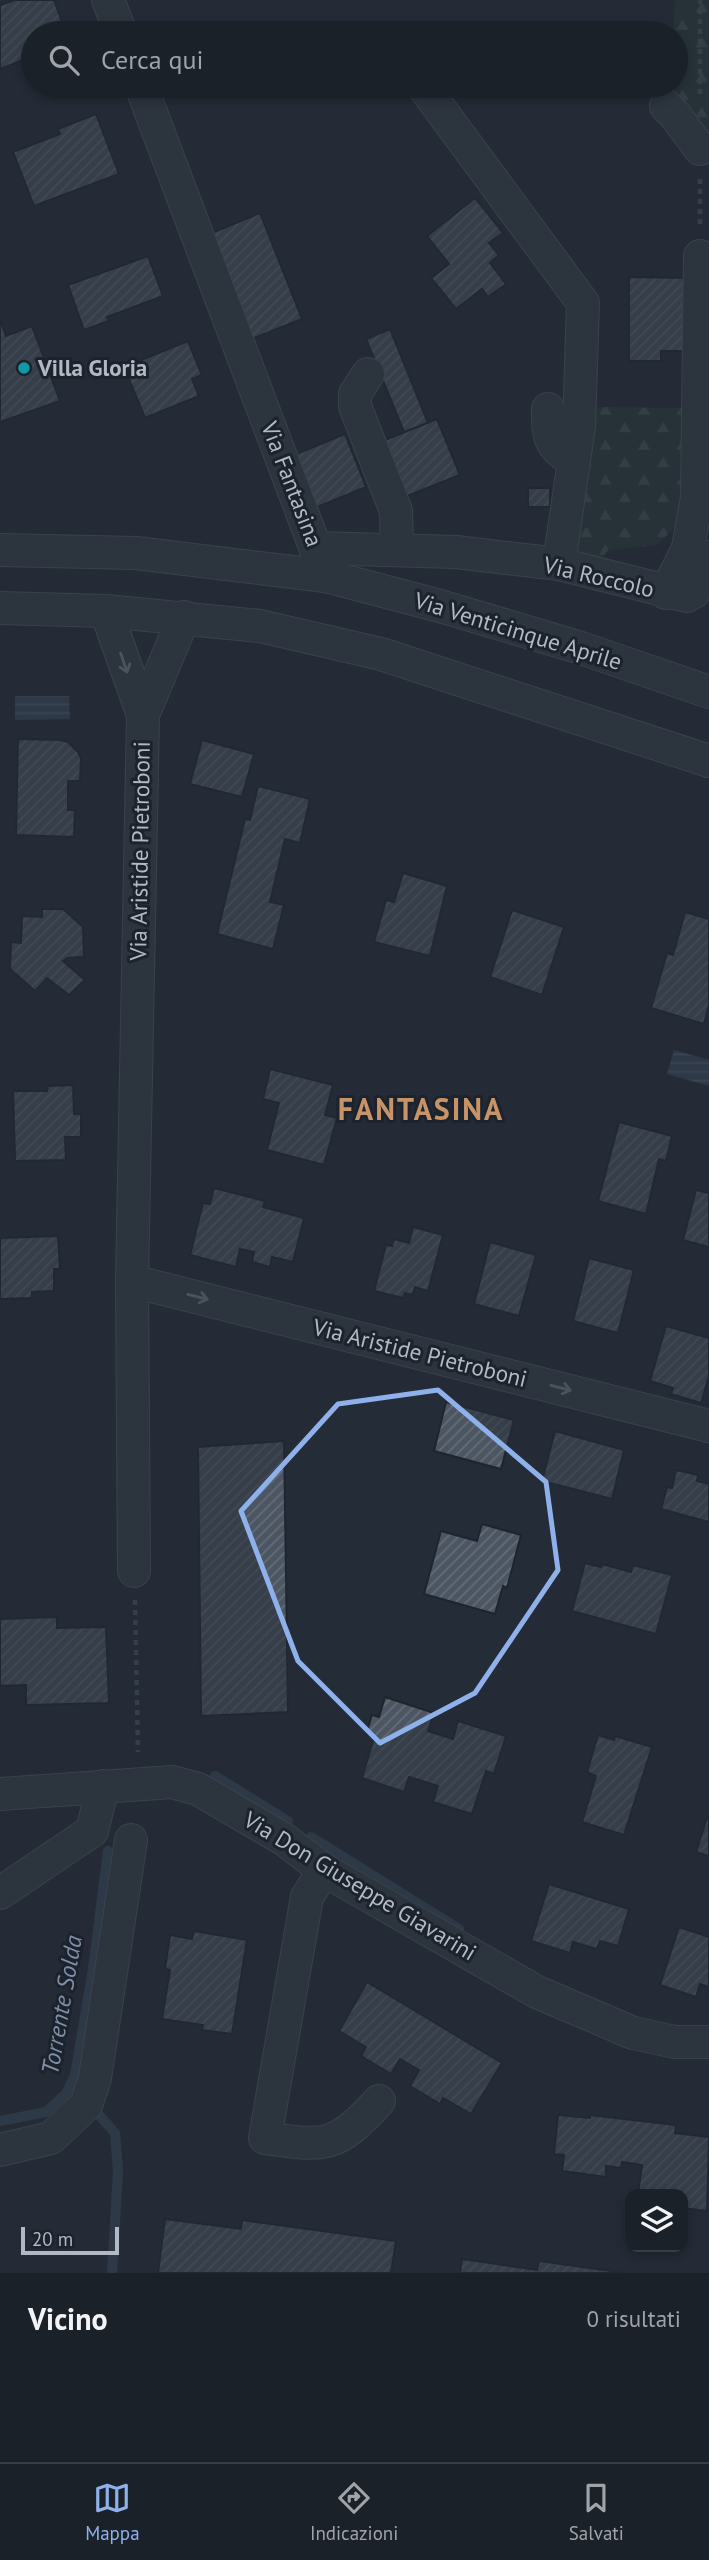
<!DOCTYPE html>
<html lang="it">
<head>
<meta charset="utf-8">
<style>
	body { margin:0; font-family:"PT Sans",sans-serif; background:#242931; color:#f1f3f6 }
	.controls { position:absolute; right:21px; bottom:21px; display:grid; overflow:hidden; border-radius:14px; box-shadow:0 4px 10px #0003 }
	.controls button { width:63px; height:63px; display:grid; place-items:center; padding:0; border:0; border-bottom:2px solid #393e46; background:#1b2129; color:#f1f3f6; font:35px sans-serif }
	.scale { position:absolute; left:21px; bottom:18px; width:98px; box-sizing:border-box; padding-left:7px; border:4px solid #b2b9c4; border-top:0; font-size:19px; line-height:24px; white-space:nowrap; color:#b2b9c4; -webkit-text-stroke:5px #1d232c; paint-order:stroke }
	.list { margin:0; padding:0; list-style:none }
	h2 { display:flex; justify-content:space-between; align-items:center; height:91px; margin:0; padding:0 28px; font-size:30px }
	h2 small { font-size:23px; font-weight:400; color:#a0a3a8 }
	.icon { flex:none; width:38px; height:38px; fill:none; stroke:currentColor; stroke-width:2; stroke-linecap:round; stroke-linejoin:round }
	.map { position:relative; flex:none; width:709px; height:2273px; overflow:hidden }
	.search { position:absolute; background:#1b2129; box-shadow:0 4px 10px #0003; left:21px; right:21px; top:21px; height:77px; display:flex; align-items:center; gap:18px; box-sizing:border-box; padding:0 24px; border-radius:38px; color:#a0a3a8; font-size:26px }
	.sheet { height:189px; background:#1b2129 }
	nav { display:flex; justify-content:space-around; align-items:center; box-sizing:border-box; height:98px; border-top:2px solid #393e46; background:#1b2129; font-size:19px; color:#a0a3a8 }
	nav a { display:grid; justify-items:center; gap:4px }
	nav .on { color:#8fb1eb }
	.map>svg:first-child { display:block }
	.forest { fill:url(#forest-firs) }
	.water { fill:url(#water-rules) }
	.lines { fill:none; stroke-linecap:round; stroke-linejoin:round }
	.stream { stroke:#3b495e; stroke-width:10 }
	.building { fill:url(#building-hatch); stroke:#1e252e; stroke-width:2 }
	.minor-casing { stroke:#555c65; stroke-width:34 }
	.path { stroke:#475759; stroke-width:4.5; stroke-dasharray:5 5; stroke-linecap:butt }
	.minor { stroke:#373e48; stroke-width:32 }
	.oneway { stroke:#7b828c }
	.marked { fill:none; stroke:#8fb1eb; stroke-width:5; stroke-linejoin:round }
	.culture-dot { fill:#0f9aa8; stroke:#1d232c; stroke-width:2.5 }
	.labels { text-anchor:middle; stroke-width:6; stroke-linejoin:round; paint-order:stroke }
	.poi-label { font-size:23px; font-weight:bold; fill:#b2b9c4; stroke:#1d232c; text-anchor:start }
	.street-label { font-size:23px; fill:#b2b9c4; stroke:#1d232c }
	.water-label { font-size:24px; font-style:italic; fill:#7d8ea9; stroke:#1d232c }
	.district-label { font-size:30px; font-weight:bold; letter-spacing:2px; fill:#c7946a; stroke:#1d232c }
</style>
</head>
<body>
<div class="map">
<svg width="709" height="2273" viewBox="0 0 709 2273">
	<defs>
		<pattern id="forest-firs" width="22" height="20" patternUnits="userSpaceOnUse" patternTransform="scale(1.75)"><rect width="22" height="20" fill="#293a3a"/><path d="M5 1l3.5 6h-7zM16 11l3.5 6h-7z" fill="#465455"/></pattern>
		<pattern id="water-rules" width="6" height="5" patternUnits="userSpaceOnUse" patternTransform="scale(1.75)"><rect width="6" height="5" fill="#3b495e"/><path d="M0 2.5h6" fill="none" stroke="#556173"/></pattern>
		<pattern id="building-hatch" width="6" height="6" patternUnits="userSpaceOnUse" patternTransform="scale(1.75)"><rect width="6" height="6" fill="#4c5662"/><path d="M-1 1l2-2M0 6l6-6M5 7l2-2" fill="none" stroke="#636c77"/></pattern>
	</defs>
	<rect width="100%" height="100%" fill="#242c37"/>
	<g class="forest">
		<path d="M675,0H709V154L690,137L669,90V86H676V33H673Z"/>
		<path d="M596,407L689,408L686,504L674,528L657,545L608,550L597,564L577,559Z"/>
	</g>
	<g class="water">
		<path d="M15,696H69L70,719L15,720Z"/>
		<path d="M674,1050L709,1060V1086L667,1074Z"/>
	</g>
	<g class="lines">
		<g class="stream">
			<path d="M215,1776L288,1821"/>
			<path d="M311,1837L459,1929"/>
			<path d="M100,2116L115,2133L118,2171L112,2273"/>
			<path d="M0,2121L46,2112L66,2094L75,2075L93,1969L108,1851"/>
		</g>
	</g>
	<g class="building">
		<path d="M15,0H54L66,33H33V56L0,69V5Z"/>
		<path d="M96,114L119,174L34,206L13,152L60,134L58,129Z"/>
		<path d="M475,198L503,233L489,243L499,255L490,263L506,284L488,297L482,289L456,309L431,278L449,264L427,236Z"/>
		<path d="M260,213L302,319L249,340L207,235Z"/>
		<path d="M148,256L163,296L107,317L109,321L84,330L68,285Z"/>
		<path d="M629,277L688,278V351H661V361H629Z"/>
		<path d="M0,319L6,336L32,326L60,401L0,422Z"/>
		<path d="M390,329L428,423L404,432L366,339Z"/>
		<path d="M188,341L202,375L192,379L199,396L145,418L124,367Z"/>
		<path d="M437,419L460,475L407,496L385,440Z"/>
		<path d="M345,434L366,487L315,508L294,455Z"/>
		<rect x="528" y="488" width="22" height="19"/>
		<path d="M18,739L61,740L68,742L78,752L81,758L80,781H68V810H75L74,837L16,835Z"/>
		<path d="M202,740L254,754L242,797L190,784Z"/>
		<path d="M258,786L310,799L300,843L285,839L270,902L284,905L273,949L217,934L245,819L250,820Z"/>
		<path d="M403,873L447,886L430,956L374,942L386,900L394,902Z"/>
		<path d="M42,909H63L83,927L84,957L67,958L63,961L85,980L69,995L47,978L35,991L10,969L11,942L21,943L22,916L42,917Z"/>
		<path d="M512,910L564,927L542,995L490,977Z"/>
		<path d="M685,912L709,919V1005L704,1024L651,1008L667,953L673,955Z"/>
		<path d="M270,1069L333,1085L325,1115L337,1118L324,1165L267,1150L279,1103L263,1099Z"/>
		<path d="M73,1085L74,1114H81V1137H65L66,1160L15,1161L13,1091H47L48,1086Z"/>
		<path d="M619,1122L672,1136L666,1161L659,1159L646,1214L598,1201Z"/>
		<path d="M214,1188L265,1201L263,1207L304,1218L293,1262L272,1257L270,1267L252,1262L254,1252L240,1249L236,1267L190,1255L203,1203L210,1204Z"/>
		<path d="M696,1190L709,1193V1247L683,1240Z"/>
		<path d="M413,1227L443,1235L428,1291L415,1287L413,1295L405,1293L403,1298L374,1291L386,1245L392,1246L394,1239L409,1243Z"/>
		<path d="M58,1236L60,1269H54V1291L32,1292V1298L0,1299V1238Z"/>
		<path d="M490,1242L536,1255L519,1316L474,1304Z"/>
		<path d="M589,1258L634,1270L618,1333L573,1321Z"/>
		<path d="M666,1326L709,1338V1376L701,1403L671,1394L673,1388L650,1381Z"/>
		<path d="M446,1402L514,1420L501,1469L434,1451Z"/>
		<path d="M555,1431L624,1450L612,1499L542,1481Z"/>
		<path d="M284,1441L288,1712L201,1716L198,1447Z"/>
		<path d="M676,1470L698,1475L697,1481L709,1484V1522L661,1509L667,1487L672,1488Z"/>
		<path d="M482,1524L521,1535L507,1588L503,1586L495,1614L424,1594L441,1531L477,1541Z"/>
		<path d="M585,1563L601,1567L602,1564L631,1572L633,1565L672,1575L656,1634L572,1611Z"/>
		<path d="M57,1617V1628L106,1627L109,1703L26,1705V1685L0,1686V1619Z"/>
		<path d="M385,1697L434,1713L428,1731L453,1739L458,1721L506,1736L494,1774L486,1771L472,1814L433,1802L438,1786L409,1777L404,1792L362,1778L374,1737L366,1734L372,1715L379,1717Z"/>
		<path d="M598,1735L614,1740L615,1736L652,1747L624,1835L582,1822L596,1776L587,1772Z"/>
		<path d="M709,1811V1856L696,1852Z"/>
		<path d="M549,1884L629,1909L618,1946L600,1941L597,1949L573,1942L570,1953L531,1941Z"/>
		<path d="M679,1927L709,1937V1987L700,1984L696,1997L660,1985Z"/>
		<path d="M194,1931L247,1940L232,2034L202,2030L203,2025L162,2019L170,1970L165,1969L170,1935L192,1939Z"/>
		<path d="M367,1982L502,2063L471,2114L443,2098L440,2104L410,2086L419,2070L400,2059L391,2074L361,2056L366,2047L339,2031Z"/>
		<path d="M558,2115L590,2118V2115L676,2125L675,2133L709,2137L707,2211L683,2208V2194H638L642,2165L622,2162L621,2168L606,2166V2177L562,2171L564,2155L554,2154Z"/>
		<path d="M165,2219L241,2229L242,2220L396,2241L391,2273H158Z"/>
		<path d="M462,2259L537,2270L539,2261L626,2273H460Z"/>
	</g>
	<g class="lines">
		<g class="minor-casing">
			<g id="minor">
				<path d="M108,0L121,33"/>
				<path d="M141,86L326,576"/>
				<path d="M423,86L583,303L579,426L559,564"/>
				<path d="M666,106L675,115L700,149"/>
				<path d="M368,374L355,394V406L396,511L397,549"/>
				<path d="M548,409C548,437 549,447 574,461"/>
				<path d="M317,548L456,552L559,564L687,596L694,592L709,557"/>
				<path d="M0,550L136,553L326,576L440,606L581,648L709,692"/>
				<path d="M666,593L688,548L697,498L700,256"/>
				<path d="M0,608L106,611L260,626L381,654L709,761"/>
				<path d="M106,611L143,715L132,1281L134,1571"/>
				<path d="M143,715L184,617"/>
				<path d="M132,1281L709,1426"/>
				<path d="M0,1794L172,1782L198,1789L285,1840L324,1870L537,1992L633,2033L675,2042H709"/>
				<path d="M324,1870L307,1897L265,2138C326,2147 336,2148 379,2101"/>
				<path d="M0,1893L92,1831L103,1786"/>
				<path d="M0,2150L51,2138L86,2105L95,2078L131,1840"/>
			</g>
		</g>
		<g class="path">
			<path d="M700,94V0"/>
			<path d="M700,179V227"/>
			<path d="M135,1600L138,1752"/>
		</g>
		<use href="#minor" class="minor"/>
	</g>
	<defs><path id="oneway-shaft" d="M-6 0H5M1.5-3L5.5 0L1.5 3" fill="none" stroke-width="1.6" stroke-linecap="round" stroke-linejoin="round" transform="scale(1.75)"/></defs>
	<g class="oneway">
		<use href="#oneway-shaft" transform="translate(124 663) rotate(71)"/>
		<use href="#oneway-shaft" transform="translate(198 1297) rotate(14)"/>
		<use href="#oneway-shaft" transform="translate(561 1388) rotate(14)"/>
	</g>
	<path d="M0 0H709V2273H0ZM438,1390L546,1482L558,1570L475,1693L380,1743L298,1661L241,1511L338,1404Z" fill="#242c37" fill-opacity=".55" fill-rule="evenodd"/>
	<path class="marked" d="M438,1390L546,1482L558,1570L475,1693L380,1743L298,1661L241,1511L338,1404Z"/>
	<circle class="culture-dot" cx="24" cy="368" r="7"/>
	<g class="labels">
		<g class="poi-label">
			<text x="38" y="376">Villa Gloria</text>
		</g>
		<g class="street-label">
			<text transform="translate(292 484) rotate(69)" y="8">Via Fantasina</text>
			<text transform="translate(599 577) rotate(13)" y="8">Via Roccolo</text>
			<text transform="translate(518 631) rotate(17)" y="8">Via Venticinque Aprile</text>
			<text transform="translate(140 851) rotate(-89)" y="8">Via Aristide Pietroboni</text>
			<text transform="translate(420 1353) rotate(14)" y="8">Via Aristide Pietroboni</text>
			<text transform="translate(360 1886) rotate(31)" y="8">Via Don Giuseppe Giavarini</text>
		</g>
		<g class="water-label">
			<text transform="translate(62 2005) rotate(-80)" y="8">Torrente Solda</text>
		</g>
		<g class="district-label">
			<text x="421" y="1120">FANTASINA</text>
		</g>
	</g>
</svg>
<div class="controls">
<button><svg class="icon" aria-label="layers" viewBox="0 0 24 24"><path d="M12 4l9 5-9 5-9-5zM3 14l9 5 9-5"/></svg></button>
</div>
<div class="scale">20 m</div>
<div class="search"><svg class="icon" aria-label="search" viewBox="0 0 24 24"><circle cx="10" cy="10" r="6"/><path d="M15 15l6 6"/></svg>Cerca qui</div>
</div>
<section class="sheet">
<h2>Vicino<small>0 risultati</small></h2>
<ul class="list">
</ul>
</section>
<nav>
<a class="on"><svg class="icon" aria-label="map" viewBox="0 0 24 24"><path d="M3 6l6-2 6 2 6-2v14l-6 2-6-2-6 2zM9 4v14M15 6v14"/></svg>Mappa</a>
<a><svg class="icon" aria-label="directions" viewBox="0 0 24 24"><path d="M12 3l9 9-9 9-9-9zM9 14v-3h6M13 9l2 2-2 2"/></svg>Indicazioni</a>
<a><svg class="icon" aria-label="saved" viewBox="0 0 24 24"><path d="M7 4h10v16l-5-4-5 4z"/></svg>Salvati</a>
</nav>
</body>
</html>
